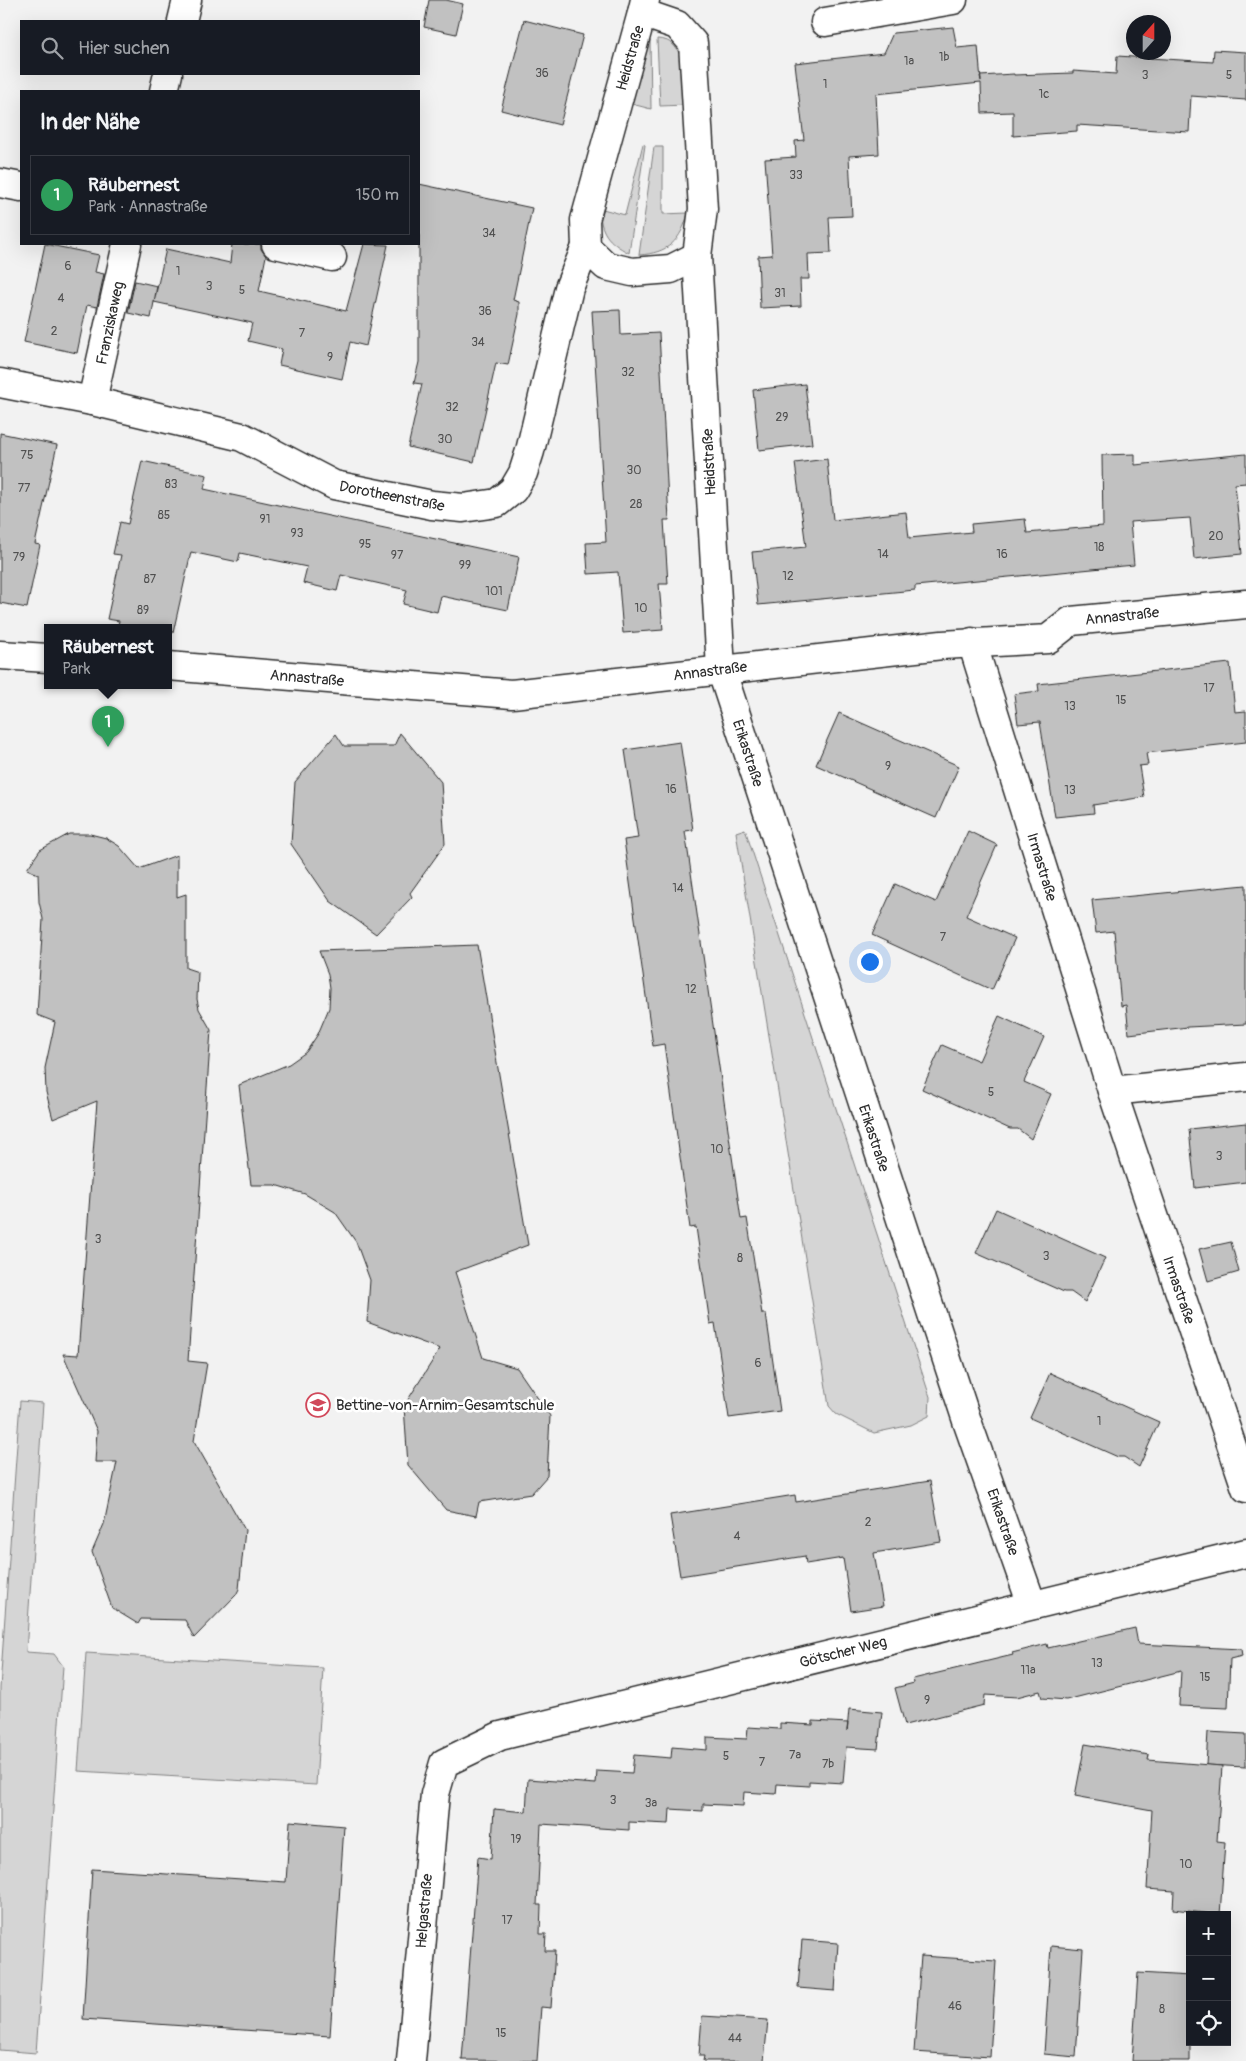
<!DOCTYPE html>
<html lang="de">
<head>
<meta charset="utf-8">
<style>
	body { margin:0; font-family:Pangolin,sans-serif; background:#242831; color:#f1f3f6 }
	.controls { position:absolute; right:15px; bottom:15px; display:grid; overflow:hidden; border-radius:0px; box-shadow:0 5px 20px #0002 }
	.controls button { width:45px; height:45px; display:grid; place-items:center; padding:0; border:0; border-bottom:1px solid #363941; background:#171b24; color:#f1f3f6; font:25px sans-serif }
	.compass { position:absolute; left:1126px; top:15px; width:45px; height:45px; border-radius:50%; background:#171b24; box-shadow:0 5px 20px #0002; rotate:21deg }
	.you { position:absolute; left:869px; top:961px; width:18px; height:18px; margin:-12px; border:4px solid #fff; border-radius:50%; background:#1a73e8; box-shadow:0 0 0 8px #1a73e833 }
	.badge { display:grid; place-items:center; width:32px; height:32px; border-radius:50%; background:#0b8043; color:#fff; font-size:16px; font-weight:700 }
	.pin { position:absolute; translate:-50% -41px; filter:drop-shadow(0 1px 2px #0008) }
	.pin::after { content:''; position:absolute; top:26px; width:18px; height:15px; background:inherit; clip-path:polygon(0 0,100% 0,50% 100%) }
	.popup { position:absolute; left:44px; top:624px; width:128px; height:65px; box-sizing:border-box; display:grid; place-content:center; border-radius:0px; background:#171b24; filter:drop-shadow(0 1px 4px #0005); font-size:16px; white-space:nowrap; color:#9ea1a6 }
	.popup b { font-size:19px; color:#f1f3f6 }
	.popup::after { content:''; position:absolute; left:50%; top:100%; margin-left:-10px; border:10px solid transparent; border-top-color:#171b24 }
	.list { margin:0; padding:0; list-style:none }
	h2 { display:flex; justify-content:space-between; align-items:center; height:65px; margin:0; padding:0 20px; font-size:21px }
	h2 small { font-size:16px; font-weight:400; color:#9ea1a6 }
	.list li { display:grid; grid-template-columns:32px 1fr auto; gap:15px; align-items:center; box-sizing:border-box; height:80px; margin:0 10px 10px; padding:0 10px; border:1px solid #363941; border-radius:0px }
	.list b { display:block; font-size:19px; white-space:nowrap }
	.list p { margin:0; font-size:16px; white-space:nowrap; color:#9ea1a6 }
	.list em { font-size:16px; font-style:normal; color:#9ea1a6 }
	.icon { flex:none; width:28px; height:28px; fill:none; stroke:currentColor; stroke-width:2; stroke-linecap:round; stroke-linejoin:round }
	.map { position:relative; flex:none; width:1246px; height:2061px; overflow:hidden }
	.search { position:absolute; background:#171b24; box-shadow:0 5px 20px #0002; left:20px; top:20px; width:400px; height:55px; display:flex; align-items:center; gap:12px; box-sizing:border-box; padding:0 18px; border-radius:0px; color:#9ea1a6; font-size:19px }
	.panel { position:absolute; background:#171b24; box-shadow:0 5px 20px #0002; left:20px; top:90px; width:400px; height:155px; border-radius:0px }
	.map>svg:first-child { display:block }
	.green { fill:#d5d5d5; stroke:#808080 }
	.building { fill:#c1c1c1; stroke:#2b2b2b }
	.lines { fill:none; stroke-linecap:round; stroke-linejoin:round }
	.street-casing { stroke:#2b2b2b; stroke-width:31 }
	.street { stroke:#fff; stroke-width:28 }
	.labels { text-anchor:middle; stroke-width:5; stroke-linejoin:round; paint-order:stroke }
	.number-label { font-size:12px; fill:#505050 }
	.street-label { font-size:15px; fill:#2b2b2b; stroke:#fff }
	.poi-label { font-size:15px; fill:#2b2b2b; stroke:#fff; text-anchor:start }
</style>
</head>
<body>
<div class="map">
<svg width="1246" height="2061" viewBox="0 0 1246 2061">
	<rect width="100%" height="100%" fill="#f2f2f2"/>
	<filter id="ink" filterUnits="userSpaceOnUse"><feTurbulence type="fractalNoise" baseFrequency=".02" numOctaves="2"/><feDisplacementMap in="SourceGraphic" scale="10" xChannelSelector="R" yChannelSelector="G"/><feConvolveMatrix kernelMatrix="1 2 1 2 8 2 1 2 1" color-interpolation-filters="sRGB"/></filter>
	<g filter="url(#ink)">
		<g class="green">
			<path d="M657,39C689,39 683,83 685,105L660,106Z"/>
			<path d="M650,40L651,109L628,103L645,42Z"/>
			<path d="M643,144L645,145L629,253C607,241 601,233 599,208L625,215Z"/>
			<path d="M654,147H663V214L688,213C681,241 668,253 639,255Z"/>
			<path d="M745,829L930,1397L929,1416L911,1425L874,1433L836,1414L829,1406L736,832Z"/>
			<path d="M20,1401L43,1403L26,1652L54,1654L63,1666L36,2053L0,2050V1688Z"/>
			<path d="M86,1653L323,1668L316,1785L78,1771Z"/>
		</g>
		<g class="building">
			<path d="M429,0H446L463,4L456,34L424,27Z"/>
			<path d="M524,20L583,35L560,125L501,110Z"/>
			<path d="M953,27L957,48L978,46L981,81L980,76L1014,74V75L1073,73V71L1116,74L1117,56L1213,62L1214,50L1246,52V100L1191,96L1189,132L1077,125V131L1013,136V112L982,113L981,83L876,94L879,154L849,156L852,216L829,217L831,253L808,254L809,279H800L801,306L760,308L758,256L772,255L765,159L796,157L795,141L804,140L795,63L884,53L893,33Z"/>
			<path d="M419,184L532,208L513,300L519,302V314L508,365L496,363L474,462L408,447L422,384L414,383L419,362Z"/>
			<path d="M45,244L99,255L95,272L104,274L97,307L87,305L77,353L24,342Z"/>
			<path d="M232,244H261V249L266,256L259,291L346,311L364,244L388,245L366,346L350,342L342,379L279,365L282,349L248,341L252,323L154,302L166,249L230,263Z"/>
			<path d="M135,281L157,286L151,318L128,313Z"/>
			<path d="M620,310L621,335L659,333L669,520H664L668,584H659L663,630L623,633L618,572L588,574L586,543L606,542L592,311Z"/>
			<path d="M805,384L812,444L759,450L753,390Z"/>
			<path d="M0,433L57,445L35,544L40,545L27,608L0,603Z"/>
			<path d="M1135,454V465L1246,454V483L1235,484L1242,554L1194,559L1190,518L1130,522L1134,565L915,586V590L758,605L752,552L806,547L795,463L827,459L833,520L906,512L909,538L972,532L971,524L1025,519L1027,533L1103,526L1102,455Z"/>
			<path d="M142,461L207,475L204,489L519,557L508,610L441,596L437,612L403,604L407,590L341,575L337,591L303,583L307,567L240,553L238,562L191,552L173,633L168,632V628H117L119,621L107,619L121,555L113,554L120,522L128,524Z"/>
			<path d="M1230,663L1235,712L1246,711V742L1146,753L1148,765L1139,766L1144,797L1093,805L1094,813L1055,817L1040,722L1018,724L1014,694L1039,691L1038,684Z"/>
			<path d="M839,713L959,766L936,818L816,765Z"/>
			<path d="M400,733L441,782L445,844L410,893L412,897L376,934L330,901L291,844L295,782L336,734L344,746H394Z"/>
			<path d="M680,742L693,830L685,831L741,1219L747,1218L762,1314H766L780,1411L729,1418L715,1323L710,1324L696,1227L690,1228L664,1044L653,1046L624,840L638,838L625,750Z"/>
			<path d="M968,831L997,845L966,916L1015,938L992,990L872,935L895,884L936,902Z"/>
			<path d="M69,834H90L106,838L119,846L139,869L177,855V897L186,894V968L198,972L197,999L199,1009L211,1030L188,1361L207,1363L194,1441L245,1530L239,1589L236,1595L194,1638L185,1620L141,1619L138,1624L112,1608L92,1552L104,1524L117,1462H95L97,1431L63,1354L78,1355L97,1101L53,1119L46,1092L45,1068L55,1022L37,1015L43,919L39,902L38,874L27,869L40,850Z"/>
			<path d="M1246,885V1024L1188,1027L1129,1034L1126,1005L1121,1006L1114,931L1096,933L1092,900Z"/>
			<path d="M477,945L528,1245L455,1272L483,1358L517,1368L550,1416L547,1476L531,1494L479,1502L476,1516L446,1510L408,1465L404,1406L440,1349L367,1322L370,1280L356,1242L335,1212L305,1194L275,1185H251L239,1085L289,1064L306,1052L318,1034L329,1008L330,988L328,974L319,951Z"/>
			<path d="M999,1016L1044,1037L1024,1082L1051,1094L1031,1139L1018,1129H1010L922,1089L942,1045L979,1061Z"/>
			<path d="M1246,1123V1182L1195,1188L1189,1129Z"/>
			<path d="M996,1209L1105,1258L1085,1302L1071,1292H1064L976,1253Z"/>
			<path d="M1231,1242L1239,1272L1208,1281L1199,1249Z"/>
			<path d="M1050,1373L1159,1422L1139,1467L1124,1457H1118L1030,1418Z"/>
			<path d="M930,1481L941,1542L874,1553L883,1606L851,1611L843,1558L806,1564L805,1556L680,1576L670,1515L795,1495L796,1502Z"/>
			<path d="M1135,1628L1138,1644L1241,1649L1242,1656L1230,1659L1228,1708L1179,1706L1181,1671L1066,1700L1042,1698L1040,1691L1017,1697L985,1695L984,1705L905,1725L895,1688L914,1683L913,1679L1013,1655L1012,1653L1047,1644L1048,1648Z"/>
			<path d="M849,1709L882,1712L878,1749L846,1747L843,1783L809,1781V1786L777,1784L776,1794L744,1792L743,1806L703,1804V1811L670,1809L669,1824L629,1822V1830L541,1824L537,1905H541L540,1934H546L545,1951H555L551,2008L541,2007L537,2061L462,2060L478,1857L491,1859L494,1809L526,1812L528,1779L596,1784L597,1771L632,1773L634,1755L671,1758L672,1747L707,1750V1737L747,1739L748,1727L780,1729V1723L813,1725V1721L848,1723L847,1731Z"/>
			<path d="M1208,1732L1246,1734V1767L1206,1765Z"/>
			<path d="M1085,1744L1149,1755L1148,1760L1222,1766L1217,1841L1225,1842L1220,1915L1173,1909L1174,1891L1147,1889L1152,1810L1075,1796Z"/>
			<path d="M290,1821L344,1826L330,2036L83,2019L92,1869L286,1882Z"/>
			<path d="M802,1940L838,1943L835,1991L798,1988Z"/>
			<path d="M1051,1946L1083,1949L1076,2057L1044,2054Z"/>
			<path d="M921,1956L996,1961L990,2057L914,2052Z"/>
			<path d="M1138,1973L1190,1976V2061H1132Z"/>
			<path d="M702,2016L768,2020L764,2061H703L704,2056H699Z"/>
		</g>
		<g class="lines">
			<g class="street-casing">
				<g id="street">
					<path d="M645,0L642,13L677,25L693,43L703,209L697,256L721,669L967,1421L1032,1605"/>
					<path d="M642,13L585,220L586,247L606,266L632,272L671,269L697,256"/>
					<path d="M182,21L187,0"/>
					<path d="M825,22L953,0"/>
					<path d="M164,91L168,74"/>
					<path d="M0,183L21,187"/>
					<path d="M276,244L332,257"/>
					<path d="M0,383L92,401L242,437L334,485L432,505L463,508L497,503L513,490L523,473L530,451L569,288L586,247"/>
					<path d="M92,401L127,244"/>
					<path d="M972,642L1112,1091L1246,1488"/>
					<path d="M0,655L48,658"/>
					<path d="M168,666L512,694L942,645L1048,639L1071,621L1246,604"/>
					<path d="M1112,1091L1246,1077"/>
					<path d="M411,2061L435,1794L444,1763L500,1736L1246,1553"/>
				</g>
			</g>
			<use href="#street" class="street"/>
		</g>
	</g>
	<defs>
		<g id="school-ring" transform="scale(1.25)"><circle r="9.5" fill="#fff" stroke="#d1495b" stroke-width="1.5"/><path d="M0-5L7-2L0 1L-7-2ZM-4 1L0 2.5L4 1V4Q0 6-4 4Z" fill="#d1495b"/></g>
	</defs>
	<g fill-rule="evenodd">
		<use href="#school-ring" x="318" y="1405"/>
	</g>
	<g class="labels">
		<g class="number-label">
			<text x="944" y="61">1b</text>
			<text x="909" y="65">1a</text>
			<text x="542" y="77">36</text>
			<text x="1145" y="79">3</text>
			<text x="1229" y="79">5</text>
			<text x="825" y="88">1</text>
			<text x="1044" y="98">1c</text>
			<text x="796" y="179">33</text>
			<text x="489" y="237">34</text>
			<text x="68" y="270">6</text>
			<text x="178" y="275">1</text>
			<text x="209" y="290">3</text>
			<text x="242" y="294">5</text>
			<text x="780" y="297">31</text>
			<text x="61" y="302">4</text>
			<text x="485" y="315">36</text>
			<text x="54" y="335">2</text>
			<text x="302" y="337">7</text>
			<text x="478" y="346">34</text>
			<text x="330" y="361">9</text>
			<text x="628" y="376">32</text>
			<text x="452" y="411">32</text>
			<text x="782" y="421">29</text>
			<text x="445" y="443">30</text>
			<text x="27" y="459">75</text>
			<text x="634" y="474">30</text>
			<text x="171" y="488">83</text>
			<text x="24" y="492">77</text>
			<text x="636" y="508">28</text>
			<text x="164" y="519">85</text>
			<text x="265" y="523">91</text>
			<text x="297" y="537">93</text>
			<text x="1216" y="540">20</text>
			<text x="365" y="548">95</text>
			<text x="1099" y="551">18</text>
			<text x="883" y="558">14</text>
			<text x="1002" y="558">16</text>
			<text x="397" y="559">97</text>
			<text x="19" y="561">79</text>
			<text x="465" y="569">99</text>
			<text x="788" y="580">12</text>
			<text x="150" y="583">87</text>
			<text x="494" y="595">101</text>
			<text x="641" y="612">10</text>
			<text x="143" y="614">89</text>
			<text x="1209" y="692">17</text>
			<text x="1121" y="704">15</text>
			<text x="1070" y="710">13</text>
			<text x="888" y="770">9</text>
			<text x="671" y="793">16</text>
			<text x="1070" y="794">13</text>
			<text x="678" y="892">14</text>
			<text x="943" y="941">7</text>
			<text x="691" y="993">12</text>
			<text x="991" y="1096">5</text>
			<text x="717" y="1153">10</text>
			<text x="1219" y="1160">3</text>
			<text x="98" y="1243">3</text>
			<text x="1046" y="1260">3</text>
			<text x="740" y="1262">8</text>
			<text x="758" y="1367">6</text>
			<text x="1099" y="1425">1</text>
			<text x="868" y="1526">2</text>
			<text x="737" y="1540">4</text>
			<text x="1097" y="1667">13</text>
			<text x="1028" y="1674">11a</text>
			<text x="1205" y="1681">15</text>
			<text x="927" y="1704">9</text>
			<text x="795" y="1759">7a</text>
			<text x="726" y="1760">5</text>
			<text x="762" y="1766">7</text>
			<text x="828" y="1768">7b</text>
			<text x="613" y="1804">3</text>
			<text x="651" y="1807">3a</text>
			<text x="516" y="1843">19</text>
			<text x="1186" y="1868">10</text>
			<text x="507" y="1924">17</text>
			<text x="955" y="2010">46</text>
			<text x="1162" y="2013">8</text>
			<text x="501" y="2037">15</text>
			<text x="735" y="2042">44</text>
		</g>
		<g class="street-label">
			<text transform="translate(630 58) rotate(-74)" y="5">Heidstraße</text>
			<text transform="translate(110 323) rotate(-78)" y="5">Franziskaweg</text>
			<text transform="translate(709 462) rotate(-93)" y="5">Heidstraße</text>
			<text transform="translate(392 496) rotate(11)" y="5">Dorotheenstraße</text>
			<text transform="translate(1122 616) rotate(-6)" y="5">Annastraße</text>
			<text transform="translate(710 671) rotate(-7)" y="5">Annastraße</text>
			<text transform="translate(307 678) rotate(5)" y="5">Annastraße</text>
			<text transform="translate(748 753) rotate(72)" y="5">Erikastraße</text>
			<text transform="translate(1042 867) rotate(73)" y="5">Irmastraße</text>
			<text transform="translate(874 1138) rotate(72)" y="5">Erikastraße</text>
			<text transform="translate(1179 1290) rotate(71)" y="5">Irmastraße</text>
			<text transform="translate(1003 1522) rotate(71)" y="5">Erikastraße</text>
			<text transform="translate(843 1652) rotate(-14)" y="5">Götscher Weg</text>
			<text transform="translate(424 1911) rotate(-85)" y="5">Helgastraße</text>
		</g>
		<g class="poi-label">
			<text x="336" y="1410">Bettine-von-Arnim-Gesamtschule</text>
		</g>
	</g>
</svg>
<div class="controls">
<button>+</button>
<button>−</button>
<button><svg class="icon" aria-label="locate" viewBox="0 0 24 24"><circle cx="12" cy="12" r="6"/><path d="M12 2v4M12 18v4M2 12h4M18 12h4"/></svg></button>
</div>
<svg class="compass" viewBox="-18 -18 36 36"><path d="M0-13l5 13h-10z" fill="#e53935"/><path d="M0 13l5-13h-10z" fill="#9ea1a6"/></svg>
<div class="you"></div>
<div class="pin badge" style="left:108px;top:747px;background:#2e9e5b">1</div>
<div class="popup"><b>Räubernest</b>Park</div>
<div class="search"><svg class="icon" aria-label="search" viewBox="0 0 24 24"><circle cx="10" cy="10" r="6"/><path d="M15 15l6 6"/></svg>Hier suchen</div>
<section class="panel">
<h2>In der Nähe<small></small></h2>
<ul class="list">
<li><span class="badge" style="background:#2e9e5b">1</span><div><b>Räubernest</b><p>Park · Annastraße</p></div><em>150 m</em></li>
</ul>
</section>
</div>
</body>
</html>
